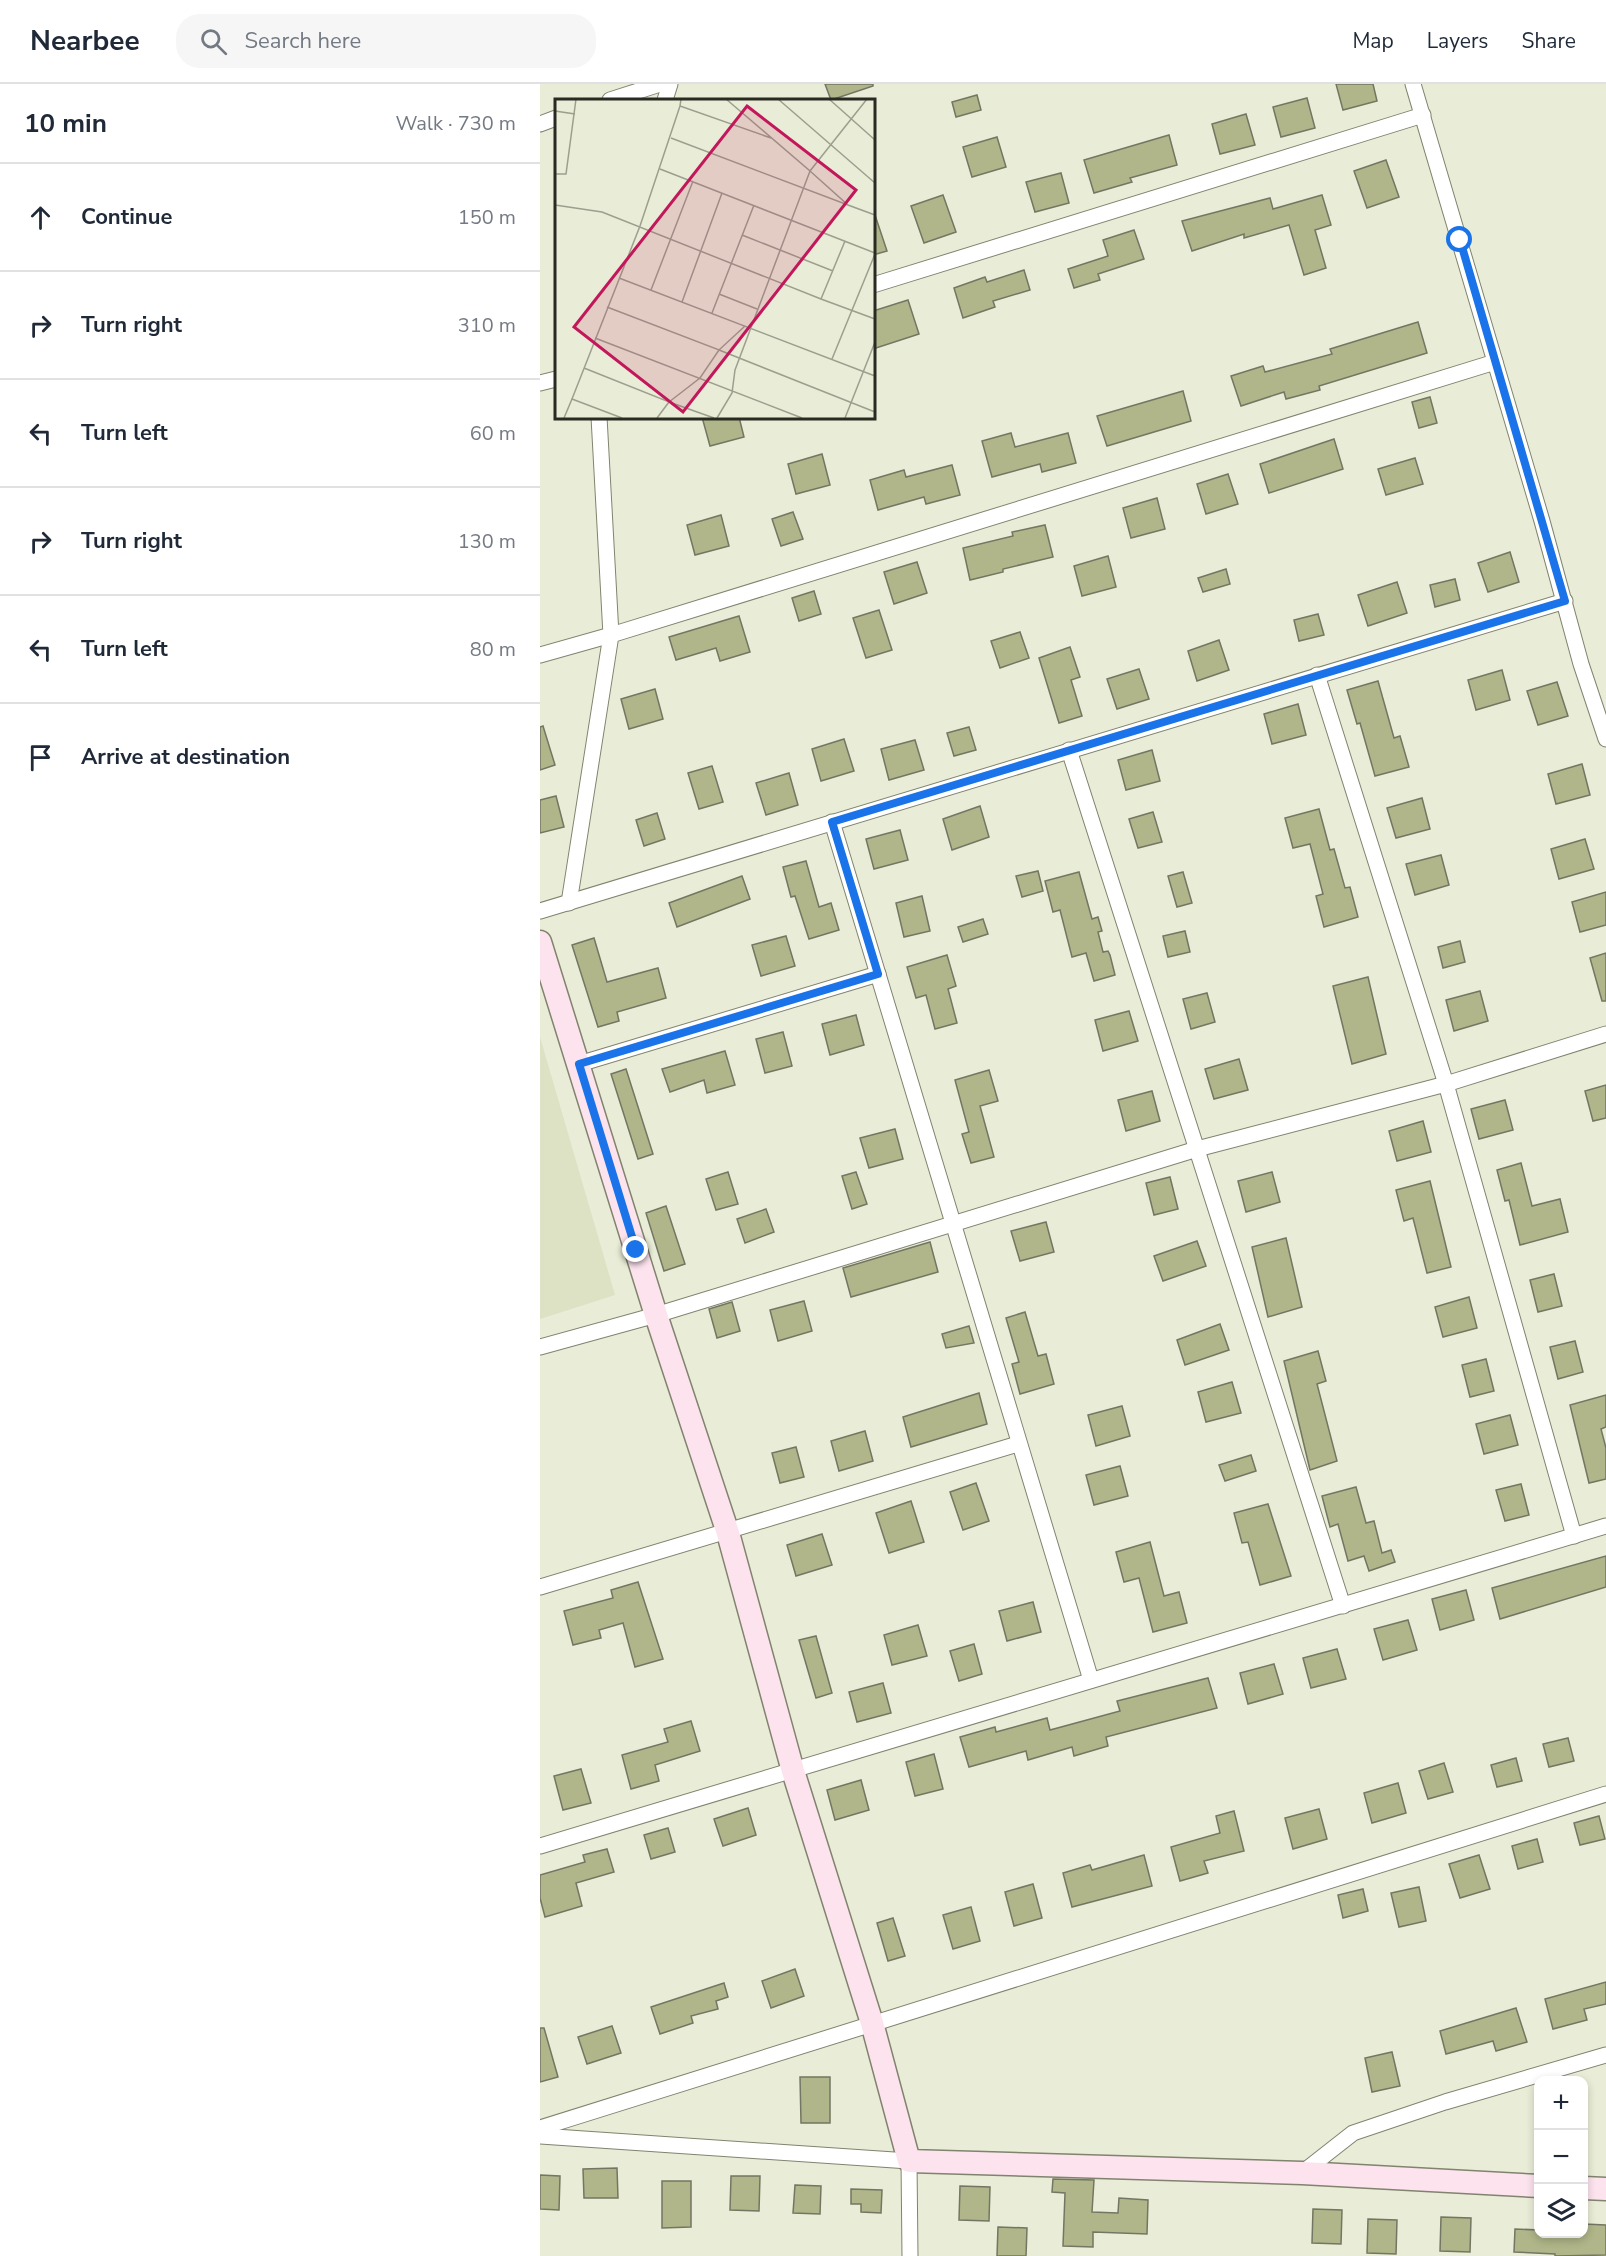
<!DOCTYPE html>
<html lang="en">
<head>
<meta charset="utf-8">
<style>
	body { margin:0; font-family:"Nunito Sans",sans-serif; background:#f6f6f7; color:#1f2937 }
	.controls { position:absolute; right:18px; bottom:18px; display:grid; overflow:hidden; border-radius:12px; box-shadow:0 3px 9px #0003 }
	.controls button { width:54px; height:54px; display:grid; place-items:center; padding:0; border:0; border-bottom:2px solid #e0e1e3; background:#fff; color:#1f2937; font:30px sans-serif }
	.stop { position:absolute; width:18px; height:18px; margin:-14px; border:4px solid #1a73e8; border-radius:50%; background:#fff }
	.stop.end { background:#1a73e8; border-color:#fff; box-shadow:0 2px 6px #0008 }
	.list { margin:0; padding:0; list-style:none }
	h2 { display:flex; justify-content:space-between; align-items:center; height:78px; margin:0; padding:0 24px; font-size:26px }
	h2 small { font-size:20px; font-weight:400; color:#747a83 }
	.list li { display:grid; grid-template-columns:39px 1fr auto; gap:18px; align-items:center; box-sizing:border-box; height:108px; padding:0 24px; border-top:2px solid #e0e1e3 }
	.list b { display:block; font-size:22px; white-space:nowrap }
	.list em { font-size:20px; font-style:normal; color:#747a83 }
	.icon { flex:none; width:33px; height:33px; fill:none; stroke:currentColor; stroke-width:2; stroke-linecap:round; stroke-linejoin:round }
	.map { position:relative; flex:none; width:1066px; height:2172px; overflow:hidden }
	header { display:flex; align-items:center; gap:36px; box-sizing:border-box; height:84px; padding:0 30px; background:#fff; border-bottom:2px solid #e0e1e3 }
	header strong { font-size:28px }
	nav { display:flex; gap:33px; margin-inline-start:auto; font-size:21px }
	.search { width:420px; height:54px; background:#f6f6f7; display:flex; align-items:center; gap:15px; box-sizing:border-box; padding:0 21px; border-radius:24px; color:#747a83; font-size:22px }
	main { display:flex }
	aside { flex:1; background:#fff }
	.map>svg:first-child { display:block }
	.built { fill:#dde2c4 }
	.building { fill:#b0b689; stroke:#737662; stroke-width:1.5 }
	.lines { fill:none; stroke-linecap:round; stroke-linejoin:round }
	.street-casing { stroke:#81836f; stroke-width:17 }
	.secondary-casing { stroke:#81836f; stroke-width:25 }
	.street { stroke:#fff; stroke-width:15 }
	.secondary { stroke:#fce3ee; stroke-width:22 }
	.route { stroke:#1a73e8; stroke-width:8 }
	.inset-road { fill:none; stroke:#9c9f8e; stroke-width:1.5 }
	.view { fill:#c2185b; fill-opacity:0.15; stroke:#c2185b; stroke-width:3 }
	.inset-edge { fill:none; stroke:#292b22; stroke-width:3 }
</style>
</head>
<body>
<header>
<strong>Nearbee</strong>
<div class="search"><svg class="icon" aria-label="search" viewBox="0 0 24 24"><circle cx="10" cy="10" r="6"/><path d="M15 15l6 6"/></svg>Search here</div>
<nav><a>Map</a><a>Layers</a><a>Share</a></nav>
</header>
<main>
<aside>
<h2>10 min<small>Walk · 730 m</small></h2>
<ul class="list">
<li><svg class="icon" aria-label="ahead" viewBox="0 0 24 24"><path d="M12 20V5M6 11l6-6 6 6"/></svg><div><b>Continue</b></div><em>150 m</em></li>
<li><svg class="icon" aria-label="right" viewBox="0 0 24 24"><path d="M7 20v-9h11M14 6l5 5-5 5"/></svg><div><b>Turn right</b></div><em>310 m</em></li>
<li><svg class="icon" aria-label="left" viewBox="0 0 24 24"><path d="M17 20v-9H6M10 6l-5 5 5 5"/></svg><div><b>Turn left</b></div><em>60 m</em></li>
<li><svg class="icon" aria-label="right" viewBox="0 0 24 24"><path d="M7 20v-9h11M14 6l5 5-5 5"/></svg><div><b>Turn right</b></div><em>130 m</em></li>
<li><svg class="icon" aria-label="left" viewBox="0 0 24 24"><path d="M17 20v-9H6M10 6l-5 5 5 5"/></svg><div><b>Turn left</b></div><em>80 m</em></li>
<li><svg class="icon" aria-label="arrive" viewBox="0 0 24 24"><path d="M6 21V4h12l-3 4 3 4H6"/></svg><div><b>Arrive at destination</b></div></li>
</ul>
</aside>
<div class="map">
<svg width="1066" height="2172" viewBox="0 0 1066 2172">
	<rect width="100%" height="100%" fill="#e9ecd6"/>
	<path class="built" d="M0,953L75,1211L0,1235Z"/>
	<g class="building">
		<path d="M285,0H333V2L291,16Z"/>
		<path d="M796,0H833L837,17L803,26Z"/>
		<path d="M437,11L441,26L416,33L412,18Z"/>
		<path d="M767,14L775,44L741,53L733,23Z"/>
		<path d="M706,30L715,61L680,70L672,40Z"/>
		<path d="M629,51L637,81L590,94L592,98L554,109L544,76Z"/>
		<path d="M457,53L466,83L432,93L423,63Z"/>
		<path d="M846,76L859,113L827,124L814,87Z"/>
		<path d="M521,89L529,119L495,128L486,98Z"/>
		<path d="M403,111L416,148L384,159L371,122Z"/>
		<path d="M782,111L791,141L775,146L786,184L764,191L749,141L704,154V150L652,167L642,137L730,114L733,125Z"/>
		<path d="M335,131L347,167L333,171V132Z"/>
		<path d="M594,146L604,175L558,190L560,196L534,204L528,185L568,172L563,156Z"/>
		<path d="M484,186L490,206L453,217L455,223L423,234L414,204L445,193L447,198Z"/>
		<path d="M368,216L379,250L333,265V227Z"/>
		<path d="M878,238L887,269L779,302L780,306L746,315L744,308L701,322L691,292L723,282L725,288L792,270L790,265Z"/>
		<path d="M643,307L651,337L567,362L557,332Z"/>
		<path d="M890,313L897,339L879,344L872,318Z"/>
		<path d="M162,333H199L204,353L170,362Z"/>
		<path d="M471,349L475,363L528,349L536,379L502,388L500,380L452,393L442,357Z"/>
		<path d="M794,355L803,385L729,409L720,380Z"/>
		<path d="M282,370L290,401L256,410L248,380Z"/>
		<path d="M875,374L883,400L846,411L838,385Z"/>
		<path d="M412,381L420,411L386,420L384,413L338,426L330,396L364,386L366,393Z"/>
		<path d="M688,390L698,420L666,430L657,400Z"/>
		<path d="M617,414L625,445L591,454L583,424Z"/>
		<path d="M253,428L263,455L241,462L232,435Z"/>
		<path d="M181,431L189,462L155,471L147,441Z"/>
		<path d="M505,441L513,473L463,485V488L430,496L423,464L473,452L472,448Z"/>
		<path d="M970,468L979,498L948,508L938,479Z"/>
		<path d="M568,472L576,503L542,512L534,482Z"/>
		<path d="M377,478L387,509L354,520L344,488Z"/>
		<path d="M686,485L690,500L663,508L658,494Z"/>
		<path d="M915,495L920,516L895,523L890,501Z"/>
		<path d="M857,498L867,529L828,542L818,511Z"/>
		<path d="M274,507L281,530L259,537L252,514Z"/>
		<path d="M339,526L352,566L326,574L313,534Z"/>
		<path d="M778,530L784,551L759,557L754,536Z"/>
		<path d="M199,532L210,568L180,577L176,564L136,576L129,553Z"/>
		<path d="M480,548L489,574L460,584L451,557Z"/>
		<path d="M679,556L689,586L657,597L648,567Z"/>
		<path d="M530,563L540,593L531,596L542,632L519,639L499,574Z"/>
		<path d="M599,585L609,615L577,625L567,595Z"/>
		<path d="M962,586L970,616L936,626L928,596Z"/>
		<path d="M838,597L854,654L860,652L869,683L835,692L820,639L817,640L807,606Z"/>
		<path d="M1017,598L1028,632L998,641L987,607Z"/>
		<path d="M115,605L123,635L89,645L81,615Z"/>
		<path d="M758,620L766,651L732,660L724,630Z"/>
		<path d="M3,642L15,681L0,686V643Z"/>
		<path d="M429,643L436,666L414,672L407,649Z"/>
		<path d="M304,655L314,687L281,697L272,665Z"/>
		<path d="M375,656L384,686L349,696L341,665Z"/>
		<path d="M612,666L620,697L586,706L578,676Z"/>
		<path d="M1042,680L1050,711L1016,720L1008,690Z"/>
		<path d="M172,682L183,718L159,725L148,689Z"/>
		<path d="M249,689L258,721L226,731L216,699Z"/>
		<path d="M16,712L24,743L0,749V716Z"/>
		<path d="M882,714L890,745L856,754L847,724Z"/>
		<path d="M440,722L449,753L412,766L403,735Z"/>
		<path d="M779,725L790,766L794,765L805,804L810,803L818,833L784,843L776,812L783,810L770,760L753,764L745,734Z"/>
		<path d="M613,728L622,758L598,764L589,735Z"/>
		<path d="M117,729L125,755L104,762L96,736Z"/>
		<path d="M360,746L368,776L334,785L326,755Z"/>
		<path d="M1045,755L1054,785L1019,795L1011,765Z"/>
		<path d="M901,771L909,801L875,811L866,780Z"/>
		<path d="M266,777L279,823L291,819L299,846L269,855L255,812L251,813L243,783Z"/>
		<path d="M498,787L503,807L482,813L476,792Z"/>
		<path d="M539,788L552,835L558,833L562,847L558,848L563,868L568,867L570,871L575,891L554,897L546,869L532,873L520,826L513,828L505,797Z"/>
		<path d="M643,788L652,819L637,823L628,792Z"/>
		<path d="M202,792L210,815L137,843L129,819Z"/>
		<path d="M1066,808V841L1040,848L1032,818Z"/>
		<path d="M382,812L390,847L364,853L356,819Z"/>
		<path d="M443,835L448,850L423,858L418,843Z"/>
		<path d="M645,847L650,868L628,873L623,852Z"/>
		<path d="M246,852L255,882L221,892L212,861Z"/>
		<path d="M54,854L67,898L118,884L126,914L77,928L79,937L58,943L32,861Z"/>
		<path d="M920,857L925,878L903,884L898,863Z"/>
		<path d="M1066,869V917H1062L1050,874Z"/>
		<path d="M407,871L416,902L408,905L417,939L395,945L386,911L376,914L367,883Z"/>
		<path d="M828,893L846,970L812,980L793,902Z"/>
		<path d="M940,907L948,937L914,947L906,916Z"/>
		<path d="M667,909L675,938L651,945L643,915Z"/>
		<path d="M589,927L598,957L563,967L555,936Z"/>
		<path d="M316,931L324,961L290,971L282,940Z"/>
		<path d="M243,948L252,982L225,989L216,955Z"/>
		<path d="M185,967L195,1001L167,1009L164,996L130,1008L122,985Z"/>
		<path d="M699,975L708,1006L674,1015L665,985Z"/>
		<path d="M86,985L113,1070L98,1075L71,990Z"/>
		<path d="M449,986L458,1017L440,1022L454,1073L431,1079L422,1050L429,1048L415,996Z"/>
		<path d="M1066,1001V1034L1053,1037L1045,1007Z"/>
		<path d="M612,1007L620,1037L586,1047L578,1016Z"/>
		<path d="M965,1016L973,1046L939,1055L931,1025Z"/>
		<path d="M883,1037L891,1068L857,1077L849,1047Z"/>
		<path d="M355,1045L363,1075L329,1084L320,1054Z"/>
		<path d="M981,1079L992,1122L1020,1115L1028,1148L980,1161L969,1116L965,1117L957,1086Z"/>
		<path d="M188,1088L198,1120L176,1126L166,1095Z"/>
		<path d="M316,1088L327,1120L312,1125L302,1092Z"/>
		<path d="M732,1088L740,1118L706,1128L698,1097Z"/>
		<path d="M630,1093L638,1125L614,1131L606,1099Z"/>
		<path d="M890,1097L911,1183L887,1189L873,1134L864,1137L856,1106Z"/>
		<path d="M126,1122L145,1180L124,1187L106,1129Z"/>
		<path d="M226,1125L234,1148L205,1159L197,1135Z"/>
		<path d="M506,1138L514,1168L480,1177L471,1147Z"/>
		<path d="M746,1154L762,1223L728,1233L712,1163Z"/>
		<path d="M657,1157L666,1182L623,1197L614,1172Z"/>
		<path d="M390,1158L398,1188L311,1213L303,1184Z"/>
		<path d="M1014,1190L1022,1222L998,1228L990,1196Z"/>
		<path d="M929,1213L937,1244L903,1253L895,1223Z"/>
		<path d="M264,1217L272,1247L238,1257L230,1226Z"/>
		<path d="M192,1218L200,1247L177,1254L169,1225Z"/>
		<path d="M485,1228L498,1272L506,1270L514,1300L480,1310L472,1280L479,1278L466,1234Z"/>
		<path d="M680,1240L689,1266L645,1281L637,1256Z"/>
		<path d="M429,1242L434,1259L406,1264L402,1250Z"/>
		<path d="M1035,1257L1043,1288L1018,1295L1010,1263Z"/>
		<path d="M778,1267L786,1297L777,1300L797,1377L770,1386L744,1277Z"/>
		<path d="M946,1275L954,1307L930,1313L922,1281Z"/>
		<path d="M692,1298L701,1329L666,1338L658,1308Z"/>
		<path d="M439,1309L447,1340L371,1363L363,1333Z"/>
		<path d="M1066,1311V1343L1061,1345L1066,1364V1395L1049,1399L1030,1321Z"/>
		<path d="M582,1322L590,1352L556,1362L548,1331Z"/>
		<path d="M970,1331L978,1361L944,1370L936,1340Z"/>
		<path d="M325,1347L333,1377L299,1387L291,1357Z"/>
		<path d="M256,1363L264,1393L240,1399L232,1369Z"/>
		<path d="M711,1371L716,1387L685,1397L679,1381Z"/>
		<path d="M580,1382L588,1412L554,1421L546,1391Z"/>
		<path d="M436,1399L449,1437L423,1446L410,1408Z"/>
		<path d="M981,1400L989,1431L965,1437L956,1406Z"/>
		<path d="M816,1403L826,1439L834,1437L842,1469L851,1466L855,1478L829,1487L824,1472L808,1477L798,1440L790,1443L782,1412Z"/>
		<path d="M371,1417L384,1458L349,1469L336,1429Z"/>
		<path d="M728,1420L751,1492L720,1501L708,1458L702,1459L694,1429Z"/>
		<path d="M282,1450L292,1481L256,1492L247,1461Z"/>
		<path d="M610,1458L624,1512L639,1508L647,1539L613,1548L599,1494L584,1498L576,1468Z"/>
		<path d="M1066,1472V1503L960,1535L952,1504Z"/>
		<path d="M98,1498L123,1575L95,1583L83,1539L59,1546L61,1554L33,1561L24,1527L73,1514L71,1506Z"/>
		<path d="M926,1506L934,1536L900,1546L892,1515Z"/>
		<path d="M493,1518L501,1548L467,1557L459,1527Z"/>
		<path d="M868,1536L877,1566L843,1576L834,1545Z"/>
		<path d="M378,1541L387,1572L352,1581L344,1551Z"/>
		<path d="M276,1552L292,1609L276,1614L259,1556Z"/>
		<path d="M434,1560L442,1590L419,1597L410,1567Z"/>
		<path d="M797,1565L806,1595L771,1604L763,1574Z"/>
		<path d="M734,1580L743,1610L708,1620L700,1589Z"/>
		<path d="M668,1594L677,1624L566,1653L568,1662L534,1672L532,1663L488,1676L486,1667L429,1683L420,1653L455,1643L456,1648L507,1634L510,1646L580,1627L577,1617Z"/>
		<path d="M343,1599L351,1629L317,1638L309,1608Z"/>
		<path d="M151,1637L160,1667L115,1681L119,1697L91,1705L82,1671L128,1658L124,1645Z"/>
		<path d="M1028,1654L1034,1677L1009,1683L1003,1660Z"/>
		<path d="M394,1670L403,1705L375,1712L366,1678Z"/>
		<path d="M976,1674L982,1697L957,1703L951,1681Z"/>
		<path d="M904,1679L913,1708L888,1715L879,1687Z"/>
		<path d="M41,1685L51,1719L23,1726L14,1692Z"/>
		<path d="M321,1696L329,1726L295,1736L287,1706Z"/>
		<path d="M858,1699L866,1729L832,1739L824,1709Z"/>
		<path d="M208,1724L216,1751L183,1762L174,1735Z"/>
		<path d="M779,1725L787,1755L753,1765L745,1734Z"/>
		<path d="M694,1727L704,1767L664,1777L668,1789L640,1797L631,1763L680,1749L676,1732Z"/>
		<path d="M1059,1732L1065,1755L1040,1761L1034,1739Z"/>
		<path d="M128,1744L135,1768L111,1775L104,1751Z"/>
		<path d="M997,1755L1003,1778L978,1785L972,1762Z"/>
		<path d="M67,1765L74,1788L36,1799L42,1822L5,1833L0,1814V1791L45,1778L43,1771Z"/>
		<path d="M604,1771L612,1802L532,1823L523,1789L550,1781L552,1786Z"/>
		<path d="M939,1771L950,1805L920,1814L909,1780Z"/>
		<path d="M493,1800L502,1834L474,1842L465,1808Z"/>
		<path d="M879,1803L886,1837L859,1843L851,1809Z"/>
		<path d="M823,1805L828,1827L803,1834L798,1811Z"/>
		<path d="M431,1823L440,1857L413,1865L403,1831Z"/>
		<path d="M353,1834L365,1872L348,1877L337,1839Z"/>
		<path d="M255,1885L264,1912L231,1924L222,1897Z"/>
		<path d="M1066,1898V1920L1044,1925L1047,1936L1013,1945L1005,1915Z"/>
		<path d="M184,1899L188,1913L176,1917L178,1925L151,1932L153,1939L120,1950L111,1923Z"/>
		<path d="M976,1924L987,1958L956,1967L953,1957L906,1970L900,1947Z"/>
		<path d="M72,1942L81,1969L47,1980L38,1953Z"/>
		<path d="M0,1944H4L18,1993L0,1998Z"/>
		<path d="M852,1968L860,2002L832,2008L825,1974Z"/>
		<path d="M260,1993H290V2039H261Z"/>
		<path d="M77,2084L78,2114H44L43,2085Z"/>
		<path d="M0,2091L20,2092L19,2126L0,2125Z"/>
		<path d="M191,2092H220L219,2127L190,2126Z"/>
		<path d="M513,2095L554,2096L552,2128L578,2129L579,2114L608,2116L607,2150L553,2148V2163L523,2162L525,2109L512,2108Z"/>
		<path d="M122,2097H151V2143L122,2144Z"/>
		<path d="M255,2101L281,2102L280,2130L253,2129Z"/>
		<path d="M420,2102L450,2103L449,2137L419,2136Z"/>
		<path d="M311,2105L342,2106L341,2129L321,2128V2120H311Z"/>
		<path d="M773,2125L802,2126L801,2160L772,2159Z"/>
		<path d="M901,2133L931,2134L930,2168L900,2167Z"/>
		<path d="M828,2135L857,2136L856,2170L827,2169Z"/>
		<path d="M1044,2140L1066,2141V2171L1015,2172V2170L974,2168L975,2145L999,2146V2150H1044Z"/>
		<path d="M458,2143L487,2144L486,2172H457Z"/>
	</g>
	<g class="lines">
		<g class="street-casing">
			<g id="street">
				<path d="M873,0L1002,437L1041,580L1066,655"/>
				<path d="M70,16L120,0"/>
				<path d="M125,16L130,0"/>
				<path d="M0,40L16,34"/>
				<path d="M333,201L883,31"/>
				<path d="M0,299L16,295"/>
				<path d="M0,571L71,551L59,333"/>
				<path d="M777,591L906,1000L1034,1452"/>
				<path d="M529,666L803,1522"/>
				<path d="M292,738L551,1596"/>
				<path d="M29,819L71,551L955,278"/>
				<path d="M0,827L1025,517"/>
				<path d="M39,980L338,890"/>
				<path d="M0,1263L116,1231L657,1065L906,1000L1066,950"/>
				<path d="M0,1503L478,1360"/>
				<path d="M0,1762L1066,1442"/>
				<path d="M0,2044L1066,1710"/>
				<path d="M0,2052L369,2077L370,2172"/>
				<path d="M762,2089L813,2049L905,2018L1066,1971"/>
			</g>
		</g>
		<g class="secondary-casing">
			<g id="secondary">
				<path d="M0,858L116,1231L188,1449L253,1687L332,1939L369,2077L762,2089L999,2102"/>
				<path d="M1044,2104L1066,2105"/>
			</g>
		</g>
		<use href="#street" class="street"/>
		<use href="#secondary" class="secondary"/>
	</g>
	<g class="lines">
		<path class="route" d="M96,1166L39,980L338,890L292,738L1025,517L920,156"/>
	</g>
	<g transform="translate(15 15)">
		<rect width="320" height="320" fill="#e9ecd6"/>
		<path class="inset-road" d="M126,0L125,7L216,39M223,0L320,84M274,0L320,41M312,0L255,72L293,106L320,116M0,12L20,15M116,39L293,106M105,70L320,154M0,75H11L21,0M0,106L47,113L266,200M187,136L278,172M290,142L266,200L320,220M64,179L320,277M96,191L138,82M164,195L202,210M127,203L167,94M52,208L164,251L190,227M157,214L199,106M40,239L247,319M277,260L320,155M29,269L114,303L145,279L164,251L320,313M17,300L85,127L125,7M9,319L17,300L67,319M102,319L114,303L159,319M162,319L177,294L180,271L255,72L171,0M290,319L320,243"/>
		<path class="view" d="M192,7L301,91L128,313L19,228Z"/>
		<rect width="320" height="320" class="inset-edge"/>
	</g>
</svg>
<div class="controls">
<button>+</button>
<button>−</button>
<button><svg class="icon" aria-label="layers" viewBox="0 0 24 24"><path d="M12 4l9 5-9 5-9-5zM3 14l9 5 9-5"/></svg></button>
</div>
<div class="stop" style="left:920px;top:156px"></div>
<div class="stop end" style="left:96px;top:1166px"></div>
</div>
</main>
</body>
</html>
